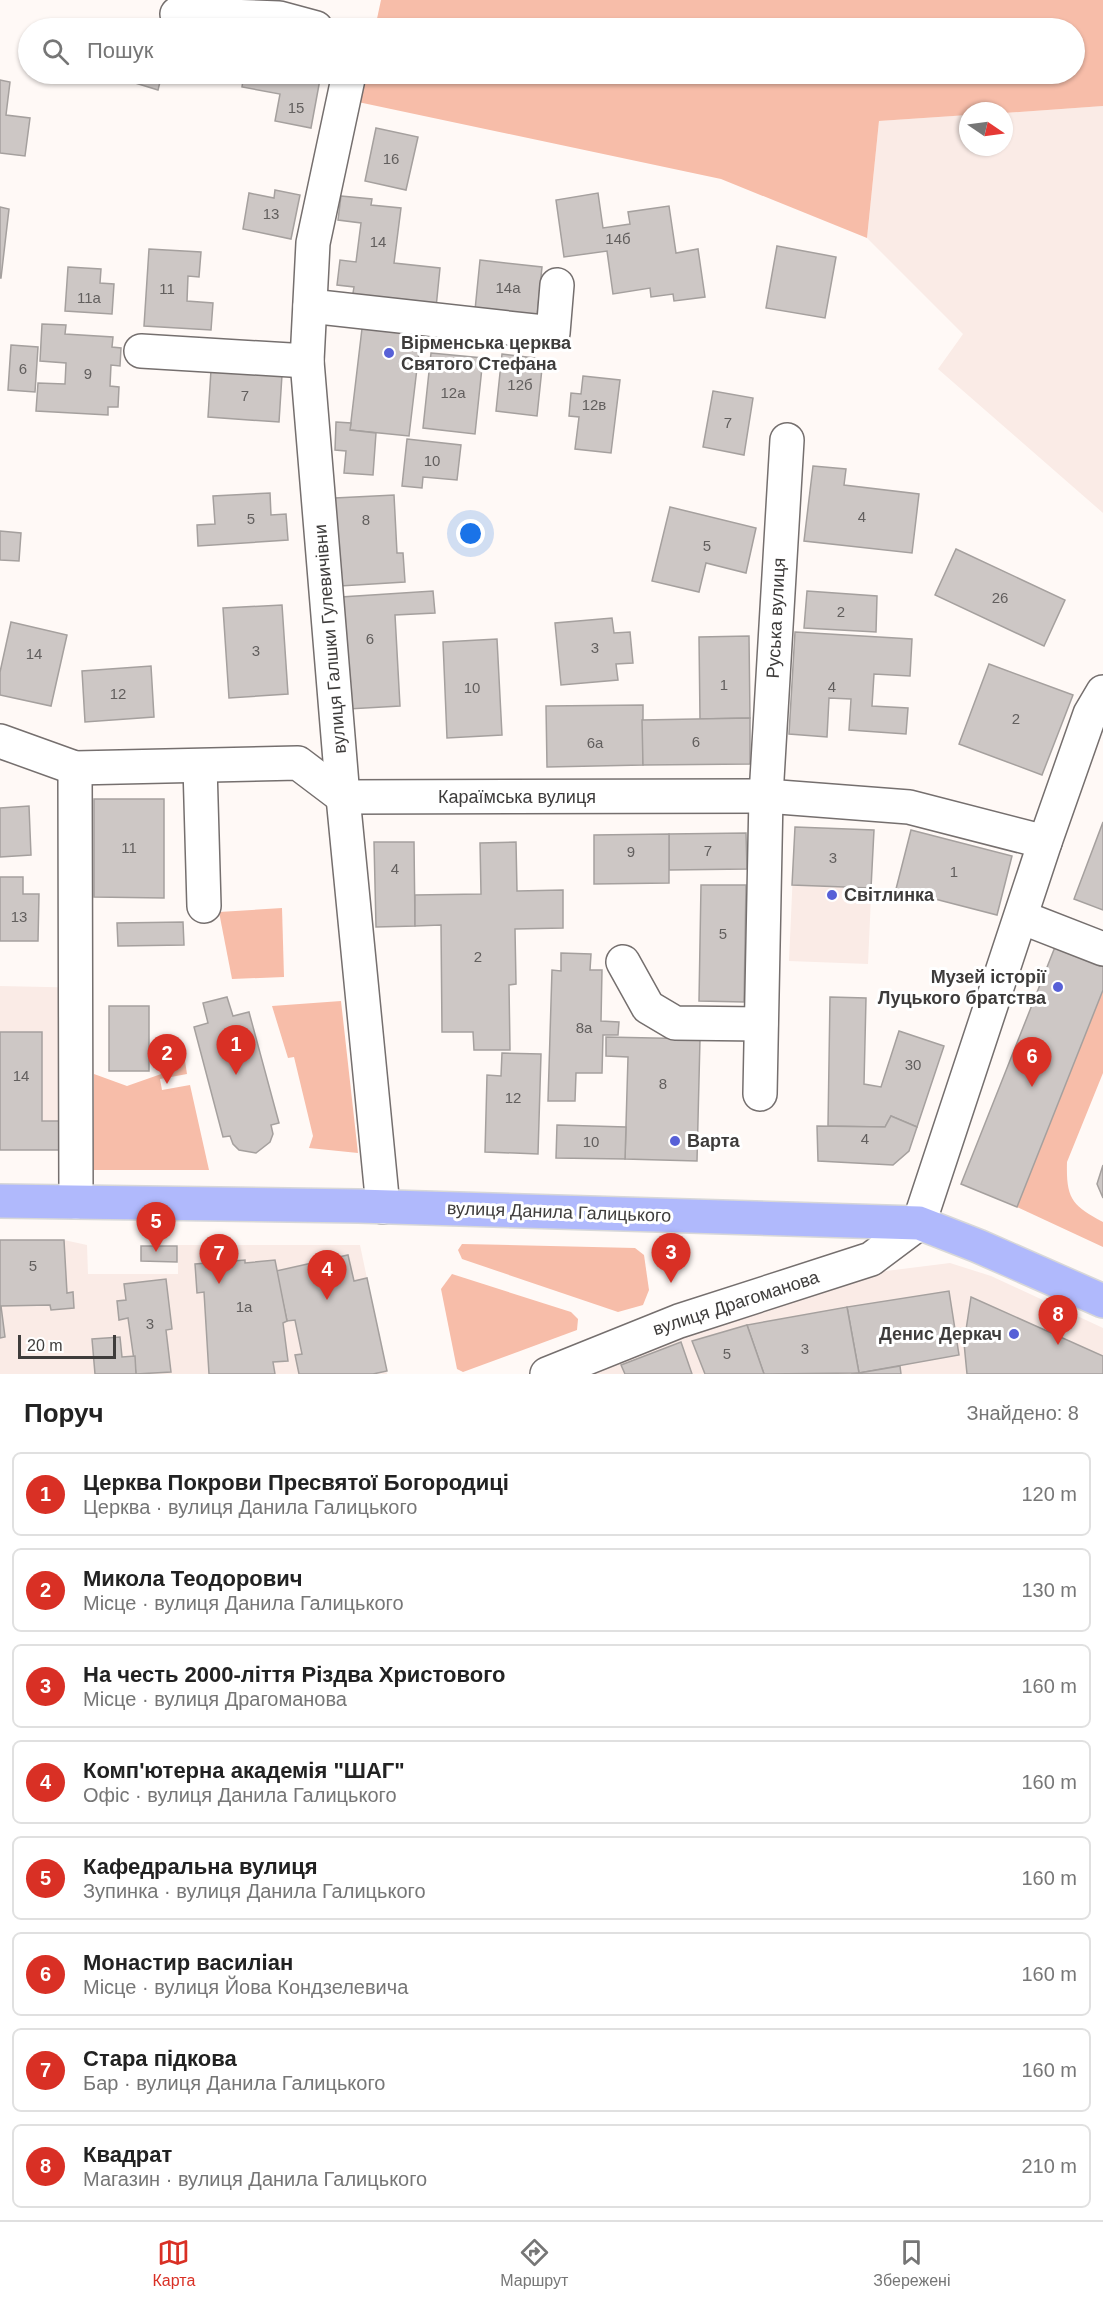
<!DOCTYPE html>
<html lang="uk">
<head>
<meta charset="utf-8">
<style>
	body { margin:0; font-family:Arial,sans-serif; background:#f2f2f2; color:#222 }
	.compass { position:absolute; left:959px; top:102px; width:54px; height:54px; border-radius:50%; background:#fff; box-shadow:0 2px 4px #0004; rotate:103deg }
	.scale { position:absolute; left:18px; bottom:15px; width:98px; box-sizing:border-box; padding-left:6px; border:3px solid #3e3c3b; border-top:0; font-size:16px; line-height:21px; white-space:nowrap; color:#3e3c3b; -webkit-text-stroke:4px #fff; paint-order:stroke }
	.you { position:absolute; left:471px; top:534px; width:21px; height:21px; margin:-15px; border:4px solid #fff; border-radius:50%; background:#1a73e8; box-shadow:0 0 0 9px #1a73e833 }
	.badge { display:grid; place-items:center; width:39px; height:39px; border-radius:50%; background:#d93025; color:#fff; font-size:20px; font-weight:700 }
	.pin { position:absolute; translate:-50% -50px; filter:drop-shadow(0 2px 3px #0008) }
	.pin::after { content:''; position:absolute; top:32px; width:21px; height:18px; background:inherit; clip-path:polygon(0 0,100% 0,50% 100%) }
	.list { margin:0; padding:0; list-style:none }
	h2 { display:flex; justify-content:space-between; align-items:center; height:78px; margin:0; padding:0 24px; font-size:26px }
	h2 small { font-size:20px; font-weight:400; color:#767676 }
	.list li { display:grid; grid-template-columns:39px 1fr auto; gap:18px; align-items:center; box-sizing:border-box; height:84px; margin:0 12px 12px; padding:0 12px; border:2px solid #e0e0e0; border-radius:9px }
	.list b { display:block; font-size:22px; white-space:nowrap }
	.list p { margin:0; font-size:20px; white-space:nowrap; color:#767676 }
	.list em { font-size:20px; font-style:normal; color:#767676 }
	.icon { flex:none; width:33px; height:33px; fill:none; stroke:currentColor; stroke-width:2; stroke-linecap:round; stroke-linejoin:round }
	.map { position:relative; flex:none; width:1103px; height:1374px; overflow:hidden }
	.search { position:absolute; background:#fff; box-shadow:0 2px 4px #0004; left:18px; right:18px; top:18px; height:66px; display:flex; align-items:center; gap:15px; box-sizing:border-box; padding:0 21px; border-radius:33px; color:#767676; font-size:22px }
	.sheet { height:846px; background:#fff }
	nav { display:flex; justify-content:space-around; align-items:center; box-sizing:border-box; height:84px; border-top:2px solid #e0e0e0; background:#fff; font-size:16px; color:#767676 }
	nav a { display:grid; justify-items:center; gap:3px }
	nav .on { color:#d93025 }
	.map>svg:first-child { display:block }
	.built { fill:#faebe6 }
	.green { fill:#f7bda9 }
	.building { fill:#cdc7c5; stroke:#a5a09e; stroke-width:1.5 }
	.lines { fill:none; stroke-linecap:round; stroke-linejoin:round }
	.minor-casing { stroke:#756f6e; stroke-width:36 }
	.major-casing { stroke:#d8d8d8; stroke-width:36 }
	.minor { stroke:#fff; stroke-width:33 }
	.major { stroke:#b0b9fc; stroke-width:33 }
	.poi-dot { fill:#5760d7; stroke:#fff; stroke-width:2 }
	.labels { text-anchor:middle; stroke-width:6; stroke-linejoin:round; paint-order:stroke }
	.number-label { font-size:15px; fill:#625f5e }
	.poi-label { font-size:18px; font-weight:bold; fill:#3e3c3b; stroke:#fff; text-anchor:start }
	.street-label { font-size:18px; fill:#3e3c3b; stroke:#fff }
</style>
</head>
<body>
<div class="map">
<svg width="1103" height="1374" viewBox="0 0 1103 1374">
	<rect width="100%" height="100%" fill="#fff9f6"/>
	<g class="built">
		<path d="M1103,106V513L938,369L963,334L867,238L879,121L968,115V147H1004V113Z"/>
		<path d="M795,827L874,830L868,964L789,961Z"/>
		<path d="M0,986L93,988V1150H0Z"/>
		<path d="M0,1240H64L87,1245L88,1274H178V1245H360L387,1374H0Z"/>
		<path d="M950,1263L991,1276L1103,1328V1374H570L870,1273Z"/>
	</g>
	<g class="green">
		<path d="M381,0H1103V106L1004,113L968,111V115L879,121L867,238L721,179L358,102L364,74H1074V28H375Z"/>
		<path d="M282,908L284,977L232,979L219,912Z"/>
		<path d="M1103,990V1073L1067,1162C1066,1199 1072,1205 1103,1222V1247L1017,1207Z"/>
		<path d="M341,1001L358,1153L309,1148L313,1136L294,1057L288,1058L272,1006Z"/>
		<path d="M185,1061L187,1074L160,1079L162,1090L190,1085L209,1170H93L94,1074L127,1086L164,1073L173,1064Z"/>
		<path d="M462,1244L635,1248L644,1255L649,1290L643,1305L618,1312L462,1259L458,1250Z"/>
		<path d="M452,1274L571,1312L578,1319L577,1330L463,1372L457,1369L441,1289Z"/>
	</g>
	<g class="building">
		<path d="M106,74H162L158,90Z"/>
		<path d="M244,74H321L311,128L275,121L280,94L242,87Z"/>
		<path d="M0,80L10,82L6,115L30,118L25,156L0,153Z"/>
		<path d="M376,128L418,137L406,190L365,181Z"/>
		<path d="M275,190L300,195L291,239L243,229L249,193L274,198Z"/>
		<path d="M598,193L603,228L630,224L628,212L669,206L676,253L698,249L705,297L674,301L673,294L651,297L650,288L613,294L607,251L564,257L556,200Z"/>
		<path d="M341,196L372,199L371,205L401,208L394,263L440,268L436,308L352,299L354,287L337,285L340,260L356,262L361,223L338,220Z"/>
		<path d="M0,207L9,209L1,278H0Z"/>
		<path d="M777,246L836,257L825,318L766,308Z"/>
		<path d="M149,249L201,252L199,277L188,276L187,301L213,303L211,330L144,326Z"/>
		<path d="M480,260L542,267L537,317L475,310Z"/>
		<path d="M68,267L101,269L100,283L114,284L112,314L65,311Z"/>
		<path d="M363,320L422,326L409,436L350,430Z"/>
		<path d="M42,324L66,325L65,334L113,337L112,347L121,348L120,366L111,365L110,386L119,387L118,407H108V415L36,411L38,383L65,384L66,363L40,361Z"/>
		<path d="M11,345L38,347L35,392L8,390Z"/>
		<path d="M431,353L483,358L475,434L423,428Z"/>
		<path d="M502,354L543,359L537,416L496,411Z"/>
		<path d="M211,370L282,375L279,422L208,417Z"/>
		<path d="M583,376L620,380L611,453L575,449L579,417L569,416L571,393L581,394Z"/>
		<path d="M713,391L753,398L744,455L703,447Z"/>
		<path d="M336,422L351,423L350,430L376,433L373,475L344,473L346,451L335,450Z"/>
		<path d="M407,439L461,445L457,480L423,477L422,488L402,486Z"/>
		<path d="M813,466L846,469L844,485L919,494L912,553L804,541Z"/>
		<path d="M270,493L271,515L286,514L288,540L198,546L197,525L215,524L213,496Z"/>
		<path d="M394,495L397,553H403L405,582L340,586L335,498Z"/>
		<path d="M670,507L756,528L746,573L706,563L699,592L652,581Z"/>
		<path d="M0,531L21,533L19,561L0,560Z"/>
		<path d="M956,549L1065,600L1044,646L935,595Z"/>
		<path d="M433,591L435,613L395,615L400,706L348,709L341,597Z"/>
		<path d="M807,591L877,596L876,632L804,628Z"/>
		<path d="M282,605L288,694L229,698L223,608Z"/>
		<path d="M612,618L614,633L630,632L633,663L616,664L618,680L561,685L555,623Z"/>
		<path d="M11,622L67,635L51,706L0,695V672Z"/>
		<path d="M795,632L912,639L910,676L874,674L872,706L908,708L906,734L849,730L851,699L829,698L827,737L789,734Z"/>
		<path d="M749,636L750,718L700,719L699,637Z"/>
		<path d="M497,639L502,735L447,738L443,642Z"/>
		<path d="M989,664L1073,695L1042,775L959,744Z"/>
		<path d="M151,666L154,717L85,722L82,671Z"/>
		<path d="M643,705V765L547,767L546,706Z"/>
		<path d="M750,718V764L643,765L642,720Z"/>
		<path d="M94,799H164V898L94,897Z"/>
		<path d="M29,806L31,855L0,857V808Z"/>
		<path d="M1103,822V910L1074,899Z"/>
		<path d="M795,827L874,830L871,888L792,885Z"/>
		<path d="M911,830L1012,856L997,915L896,889Z"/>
		<path d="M746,833L747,869L669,870V834Z"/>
		<path d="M669,834V883L594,884V835Z"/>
		<path d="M374,842H414L415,926L376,927Z"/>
		<path d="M516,842L517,891L563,890V928L515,929L516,984L509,985L510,1050H474L473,1032H442L441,925L415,926V895L481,894L480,843Z"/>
		<path d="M0,877H23V894H39L38,941H0Z"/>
		<path d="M701,885H746L744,1002L699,1001Z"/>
		<path d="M183,922L184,945L118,946L117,923Z"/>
		<path d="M1055,947L1103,966V990L1017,1207L961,1184Z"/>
		<path d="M561,953L591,954L590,970H602L601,1021L619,1022L618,1035H603L602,1073H576L575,1101H548L552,970L561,971Z"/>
		<path d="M227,997L233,1016L249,1012L279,1123L271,1125L273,1134L270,1142L256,1153L239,1150L233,1144L230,1136L223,1137L194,1027L208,1023L203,1003Z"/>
		<path d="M830,997L866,998L864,1084L881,1087L899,1031L944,1046L917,1127L891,1116L885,1127L828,1126Z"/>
		<rect x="109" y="1006" width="40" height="65"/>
		<path d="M0,1032H42V1121H64V1150H0Z"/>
		<path d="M606,1037L700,1039L697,1161L625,1159L628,1057L606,1056Z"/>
		<path d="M502,1053L541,1054L538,1154L485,1152L487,1075L501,1076Z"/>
		<path d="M891,1116L917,1127L909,1151L893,1165L818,1161L817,1126L885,1127Z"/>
		<path d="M557,1125L626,1127L625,1159L556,1158Z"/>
		<path d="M1103,1165V1198L1097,1184Z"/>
		<path d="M0,1240H64L67,1293L73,1292L74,1308L51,1310L50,1305L1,1306L5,1337L0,1338Z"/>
		<path d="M141,1246H177V1262L141,1261Z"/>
		<path d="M348,1255L354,1281L367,1278L387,1371L373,1374H299L295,1355L302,1354L295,1320L287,1321L276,1271Z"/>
		<path d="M245,1260V1263L275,1260L287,1321L283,1323L288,1361L273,1362L275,1374H209L204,1292L197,1293L195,1264Z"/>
		<path d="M166,1279L172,1329L166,1330L171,1372L136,1374L128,1318L119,1320L117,1301L126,1300L124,1284Z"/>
		<path d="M949,1291L959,1355L859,1373L847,1307Z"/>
		<path d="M971,1297L1103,1356V1374H967L964,1343Z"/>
		<path d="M847,1307L859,1373L764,1374L747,1325Z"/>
		<path d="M747,1325L764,1374H705L692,1341Z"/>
		<path d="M120,1337L122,1357L135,1356L136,1374H95L92,1339Z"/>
		<path d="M681,1342L692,1374H625L621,1365Z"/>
		<path d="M900,1366L901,1374H851L859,1373Z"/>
	</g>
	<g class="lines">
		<g class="minor-casing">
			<g id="minor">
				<path d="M177,14L279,18L316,28"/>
				<path d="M349,74L313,243L307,361L343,797L383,1207"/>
				<path d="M310,306L553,333L557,285"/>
				<path d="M141,351L307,361"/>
				<path d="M0,741L75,768L298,763L343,797L766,796L909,807L1045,842"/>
				<path d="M200,766L204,906"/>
				<path d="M75,768L76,1202"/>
				<path d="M1021,917L1103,949"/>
				<path d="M623,962L648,1007L675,1023L761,1024"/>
				<path d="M760,1094L766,796L787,440"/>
				<path d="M547,1374L679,1321L871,1259L919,1223L1045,842L1090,714L1103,692"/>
			</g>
		</g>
		<g class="major-casing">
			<path id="major" d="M0,1201L358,1206L919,1223L978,1246L1103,1301"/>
		</g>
		<use href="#minor" class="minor"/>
		<use href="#major" class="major"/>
	</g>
	<g class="poi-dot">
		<circle cx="389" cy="353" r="6"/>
		<circle cx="832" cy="895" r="6"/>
		<circle cx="1058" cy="987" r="6"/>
		<circle cx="675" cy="1141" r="6"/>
		<circle cx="1014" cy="1334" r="6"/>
	</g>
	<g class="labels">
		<g class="number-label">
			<text x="296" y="113">15</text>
			<text x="391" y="164">16</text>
			<text x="271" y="219">13</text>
			<text x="618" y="244">14б</text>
			<text x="378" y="247">14</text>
			<text x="508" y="293">14а</text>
			<text x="167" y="294">11</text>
			<text x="89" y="303">11а</text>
			<text x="23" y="374">6</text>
			<text x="88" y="379">9</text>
			<text x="520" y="390">12б</text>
			<text x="453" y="398">12а</text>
			<text x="245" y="401">7</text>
			<text x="594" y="410">12в</text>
			<text x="728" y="428">7</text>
			<text x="432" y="466">10</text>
			<text x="862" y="522">4</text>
			<text x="251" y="524">5</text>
			<text x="366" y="525">8</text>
			<text x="707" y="551">5</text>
			<text x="1000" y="603">26</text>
			<text x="841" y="617">2</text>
			<text x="370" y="644">6</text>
			<text x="595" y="653">3</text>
			<text x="256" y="656">3</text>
			<text x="34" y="659">14</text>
			<text x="724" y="690">1</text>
			<text x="832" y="692">4</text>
			<text x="472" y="693">10</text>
			<text x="118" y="699">12</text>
			<text x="1016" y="724">2</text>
			<text x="696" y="747">6</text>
			<text x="595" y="748">6а</text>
			<text x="129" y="853">11</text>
			<text x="708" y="856">7</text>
			<text x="631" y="857">9</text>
			<text x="833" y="863">3</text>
			<text x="395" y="874">4</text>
			<text x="954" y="877">1</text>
			<text x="19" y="922">13</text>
			<text x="723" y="939">5</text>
			<text x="478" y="962">2</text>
			<text x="584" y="1033">8а</text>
			<text x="913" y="1070">30</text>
			<text x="21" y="1081">14</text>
			<text x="663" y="1089">8</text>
			<text x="513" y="1103">12</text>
			<text x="865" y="1144">4</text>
			<text x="591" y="1147">10</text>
			<text x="33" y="1271">5</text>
			<text x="244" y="1312">1а</text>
			<text x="150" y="1329">3</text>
			<text x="805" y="1354">3</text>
			<text x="727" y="1359">5</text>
		</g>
		<g class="poi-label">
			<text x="401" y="349">Вірменська церква<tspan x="401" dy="21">Святого Стефана</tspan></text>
			<text x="844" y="901">Світлинка</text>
			<text x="1046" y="983" text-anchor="end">Музей історії<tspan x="1046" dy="21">Луцького братства</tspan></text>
			<text x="687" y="1147">Варта</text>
			<text x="1002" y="1340" text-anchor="end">Денис Деркач</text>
		</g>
		<g class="street-label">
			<text transform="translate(776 618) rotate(-87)" y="6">Руська вулиця</text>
			<text transform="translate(330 639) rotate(-95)" y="6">вулиця Галшки Гулевичівни</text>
			<text x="517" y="803">Караїмська вулиця</text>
			<text transform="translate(559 1212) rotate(2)" y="6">вулиця Данила Галицького</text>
			<text transform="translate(736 1303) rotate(-18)" y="6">вулиця Драгоманова</text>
		</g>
	</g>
</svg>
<svg class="compass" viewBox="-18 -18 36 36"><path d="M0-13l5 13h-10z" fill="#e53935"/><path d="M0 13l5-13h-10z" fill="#767676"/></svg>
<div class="scale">20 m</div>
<div class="you"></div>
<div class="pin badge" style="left:236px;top:1075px">1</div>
<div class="pin badge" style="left:167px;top:1084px">2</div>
<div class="pin badge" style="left:671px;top:1283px">3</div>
<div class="pin badge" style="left:327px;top:1300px">4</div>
<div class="pin badge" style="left:156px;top:1252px">5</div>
<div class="pin badge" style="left:1032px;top:1087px">6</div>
<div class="pin badge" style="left:219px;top:1284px">7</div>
<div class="pin badge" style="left:1058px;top:1345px">8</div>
<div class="search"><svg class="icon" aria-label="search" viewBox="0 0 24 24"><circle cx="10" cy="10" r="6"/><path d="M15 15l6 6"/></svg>Пошук</div>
</div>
<section class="sheet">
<h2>Поруч<small>Знайдено: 8</small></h2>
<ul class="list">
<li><span class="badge">1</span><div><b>Церква Покрови Пресвятої Богородиці</b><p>Церква · вулиця Данила Галицького</p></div><em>120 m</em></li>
<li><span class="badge">2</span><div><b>Микола Теодорович</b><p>Місце · вулиця Данила Галицького</p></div><em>130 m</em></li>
<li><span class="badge">3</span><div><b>На честь 2000-ліття Різдва Христового</b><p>Місце · вулиця Драгоманова</p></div><em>160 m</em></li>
<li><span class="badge">4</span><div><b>Комп'ютерна академія &quot;ШАГ&quot;</b><p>Офіс · вулиця Данила Галицького</p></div><em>160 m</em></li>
<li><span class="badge">5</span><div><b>Кафедральна вулиця</b><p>Зупинка · вулиця Данила Галицького</p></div><em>160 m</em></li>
<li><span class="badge">6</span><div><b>Монастир василіан</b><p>Місце · вулиця Йова Кондзелевича</p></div><em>160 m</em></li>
<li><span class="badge">7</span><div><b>Стара підкова</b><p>Бар · вулиця Данила Галицького</p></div><em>160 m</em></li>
<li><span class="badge">8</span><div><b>Квадрат</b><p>Магазин · вулиця Данила Галицького</p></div><em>210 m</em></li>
</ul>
</section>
<nav>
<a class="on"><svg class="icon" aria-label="map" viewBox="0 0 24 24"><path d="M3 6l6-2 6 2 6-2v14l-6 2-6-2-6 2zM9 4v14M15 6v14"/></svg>Карта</a>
<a><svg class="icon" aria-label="directions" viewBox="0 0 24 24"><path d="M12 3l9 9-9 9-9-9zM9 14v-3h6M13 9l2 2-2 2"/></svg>Маршрут</a>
<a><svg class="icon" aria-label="saved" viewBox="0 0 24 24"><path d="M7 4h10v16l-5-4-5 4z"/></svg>Збережені</a>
</nav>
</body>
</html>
